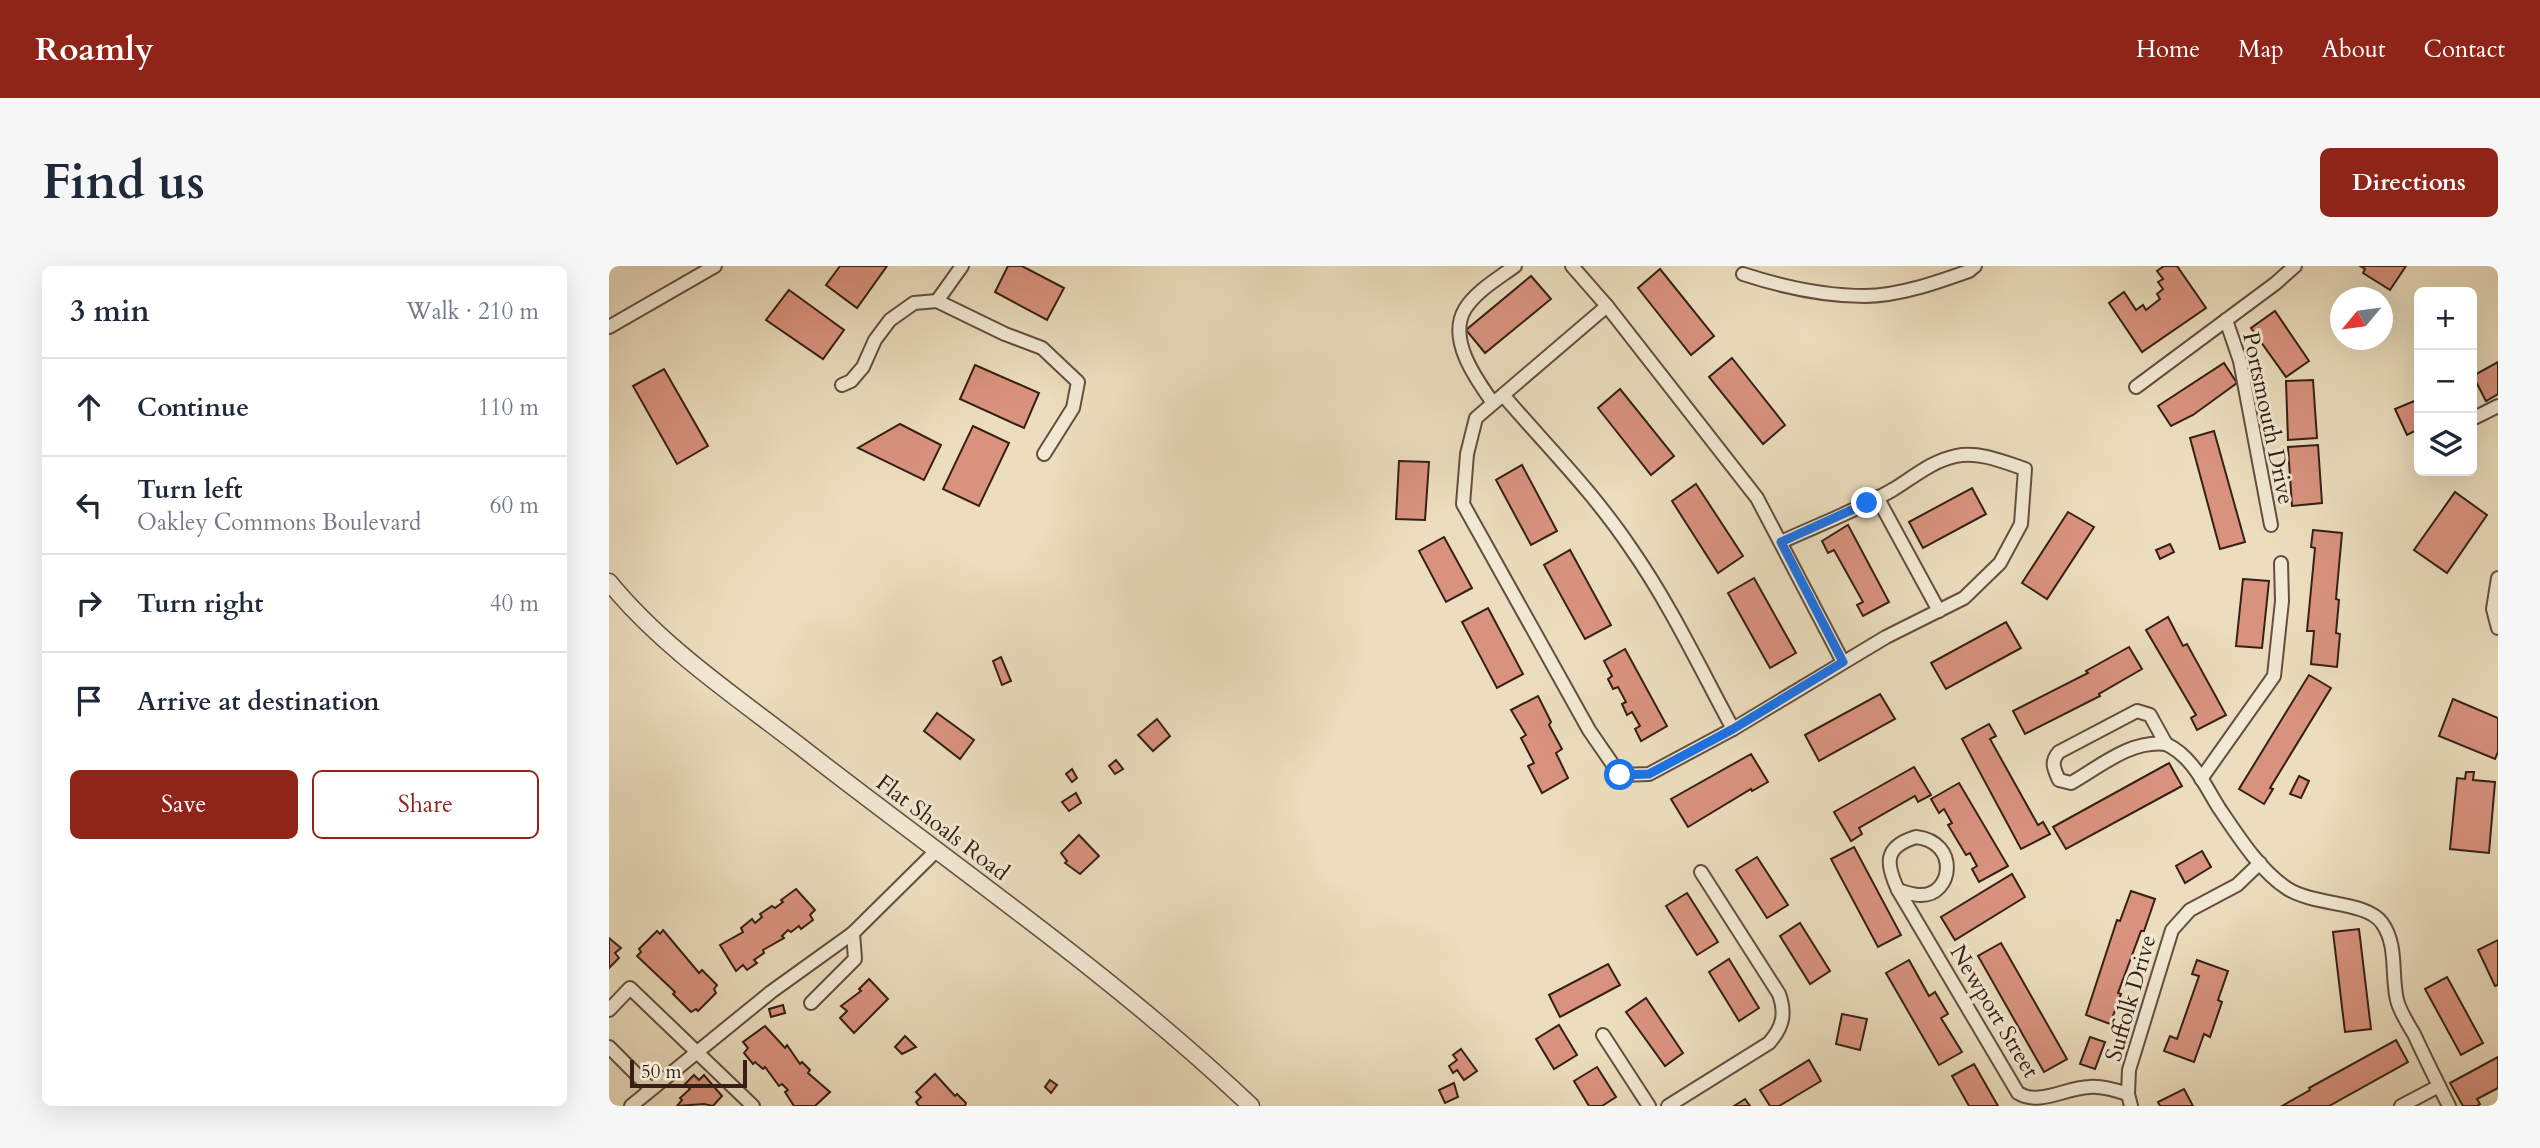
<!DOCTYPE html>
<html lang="en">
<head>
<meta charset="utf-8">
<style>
	body { margin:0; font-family:Cardo,serif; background:#f6f6f7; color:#1f2937 }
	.controls { position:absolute; right:21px; top:21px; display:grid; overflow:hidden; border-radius:10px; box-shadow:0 7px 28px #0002 }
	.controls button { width:63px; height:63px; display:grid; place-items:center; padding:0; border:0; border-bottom:2px solid #e0e1e3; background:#fff; color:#1f2937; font:35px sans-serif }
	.compass { position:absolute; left:1721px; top:21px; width:63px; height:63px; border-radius:50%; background:#fff; box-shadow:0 7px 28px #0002; rotate:241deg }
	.scale { position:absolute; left:21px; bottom:18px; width:117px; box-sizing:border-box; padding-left:7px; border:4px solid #362015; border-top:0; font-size:19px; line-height:24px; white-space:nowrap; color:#362015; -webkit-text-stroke:5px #f2e9d4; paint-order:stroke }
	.stop { position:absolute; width:21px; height:21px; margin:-16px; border:5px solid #1a73e8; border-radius:50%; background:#fff }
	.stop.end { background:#1a73e8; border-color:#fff; box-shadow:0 2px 7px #0008 }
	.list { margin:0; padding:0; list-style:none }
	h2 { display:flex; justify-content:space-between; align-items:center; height:91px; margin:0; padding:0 28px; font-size:30px }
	h2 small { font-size:23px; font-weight:400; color:#747a83 }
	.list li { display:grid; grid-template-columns:46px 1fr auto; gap:21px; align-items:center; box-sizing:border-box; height:98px; padding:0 28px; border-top:2px solid #e0e1e3 }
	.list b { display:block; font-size:26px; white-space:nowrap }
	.list p { margin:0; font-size:23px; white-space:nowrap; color:#747a83 }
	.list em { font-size:23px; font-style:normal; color:#747a83 }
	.actions { display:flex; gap:14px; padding:21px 28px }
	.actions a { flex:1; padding:16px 0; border:2px solid #8f2418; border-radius:10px; text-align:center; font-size:24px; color:#8f2418 }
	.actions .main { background:#8f2418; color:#fff }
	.icon { flex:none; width:38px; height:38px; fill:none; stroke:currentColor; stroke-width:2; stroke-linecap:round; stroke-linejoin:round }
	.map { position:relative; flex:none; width:1889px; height:840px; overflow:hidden; border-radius:10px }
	header { display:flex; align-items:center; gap:42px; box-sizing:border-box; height:98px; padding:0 35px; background:#8f2418; color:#fff }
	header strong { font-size:33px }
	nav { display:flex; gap:38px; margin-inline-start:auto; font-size:24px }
	.intro { display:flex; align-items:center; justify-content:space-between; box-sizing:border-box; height:168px; padding:0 42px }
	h1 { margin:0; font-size:49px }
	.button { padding:18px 32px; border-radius:10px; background:#8f2418; color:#fff; font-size:24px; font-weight:700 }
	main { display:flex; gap:42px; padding:0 42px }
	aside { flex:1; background:#fff; border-radius:10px; box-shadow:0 7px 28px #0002 }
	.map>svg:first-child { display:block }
	.building { fill:#d9927e; stroke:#362015; stroke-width:2 }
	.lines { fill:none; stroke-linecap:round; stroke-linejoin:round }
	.minor-casing { stroke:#634f3f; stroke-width:16 }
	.tertiary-casing { stroke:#634f3f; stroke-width:19 }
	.minor { stroke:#f2e9d4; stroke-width:12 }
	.tertiary { stroke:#f2e9d4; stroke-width:16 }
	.route { stroke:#1a73e8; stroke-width:9 }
	.labels { text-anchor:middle; stroke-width:6; stroke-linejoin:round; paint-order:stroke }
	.street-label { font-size:23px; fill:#362015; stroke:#f2e9d4 }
</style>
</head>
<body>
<header>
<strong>Roamly</strong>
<nav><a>Home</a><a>Map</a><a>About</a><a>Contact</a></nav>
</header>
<div class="intro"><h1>Find us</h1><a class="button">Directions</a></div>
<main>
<aside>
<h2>3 min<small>Walk · 210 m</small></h2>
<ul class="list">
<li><svg class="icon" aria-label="ahead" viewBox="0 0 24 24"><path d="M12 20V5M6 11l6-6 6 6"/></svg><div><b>Continue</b></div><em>110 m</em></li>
<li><svg class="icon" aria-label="left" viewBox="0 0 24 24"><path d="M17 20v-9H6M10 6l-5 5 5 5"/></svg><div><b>Turn left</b><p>Oakley Commons Boulevard</p></div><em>60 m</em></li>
<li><svg class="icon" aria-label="right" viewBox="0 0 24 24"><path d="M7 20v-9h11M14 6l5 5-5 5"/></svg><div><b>Turn right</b></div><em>40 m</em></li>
<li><svg class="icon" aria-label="arrive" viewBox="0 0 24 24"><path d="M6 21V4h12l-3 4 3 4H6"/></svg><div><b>Arrive at destination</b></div></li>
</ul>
<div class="actions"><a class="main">Save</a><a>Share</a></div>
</aside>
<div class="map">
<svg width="1889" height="840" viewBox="0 0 1889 840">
	<rect width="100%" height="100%" fill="#ebddbd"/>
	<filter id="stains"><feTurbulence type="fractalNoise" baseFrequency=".00286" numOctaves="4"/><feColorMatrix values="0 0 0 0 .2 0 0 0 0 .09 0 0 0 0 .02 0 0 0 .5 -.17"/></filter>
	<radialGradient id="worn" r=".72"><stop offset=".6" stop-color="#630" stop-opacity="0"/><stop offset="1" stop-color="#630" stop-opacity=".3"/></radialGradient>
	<g class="building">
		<path d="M231,0H278L248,42L217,19Z"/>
		<path d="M399,0H413L455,22L438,54L386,26Z"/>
		<path d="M1555,0H1568L1597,42L1533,86L1500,37L1515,26L1527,44L1534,39L1537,44L1551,33L1548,28L1554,23L1549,16L1554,13L1548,5Z"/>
		<path d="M1751,0H1797L1781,24L1754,7L1756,3Z"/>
		<path d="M1051,3L1105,70L1082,89L1029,22Z"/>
		<path d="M922,10L942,33L876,87L857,64Z"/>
		<path d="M180,24L235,64L214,93L157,54Z"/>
		<path d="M1666,45L1700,95L1677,111L1642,62Z"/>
		<path d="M1123,92L1176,159L1154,178L1100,111Z"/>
		<path d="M1889,96V128L1877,135L1864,110Z"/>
		<path d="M1615,97L1628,117L1584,149L1562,160L1549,140Z"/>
		<path d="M366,99L430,127L415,162L351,133Z"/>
		<path d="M55,103L99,180L68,198L24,120Z"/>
		<path d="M1704,114L1708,172L1679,174L1677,115Z"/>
		<path d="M1011,123L1065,190L1042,209L989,142Z"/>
		<path d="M1810,133V163L1798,169L1786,143Z"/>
		<path d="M291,158L332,179L315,214L249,182Z"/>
		<path d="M364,160L400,177L370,240L334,223Z"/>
		<path d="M1605,165L1636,276L1611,283L1581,172Z"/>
		<path d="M1709,179L1713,237L1683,240L1679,181Z"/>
		<path d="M790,195L820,196L816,254L787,253Z"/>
		<path d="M913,199L948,265L922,279L887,214Z"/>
		<path d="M1087,218L1134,290L1109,307L1063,235Z"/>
		<path d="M1363,222L1377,248L1314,282L1300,256Z"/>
		<path d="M1846,226L1878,249L1838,307L1805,284Z"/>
		<path d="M1459,246L1485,261L1438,333L1413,317Z"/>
		<path d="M1239,259L1280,336L1254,350L1248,339L1254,336L1225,284L1219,287L1213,275Z"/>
		<path d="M1704,264L1733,267L1727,333L1730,334L1727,367L1731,368L1728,401L1702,398L1705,365H1698L1706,282L1702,281Z"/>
		<path d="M835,271L863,322L837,336L810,285Z"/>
		<path d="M1561,278L1565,286L1551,293L1547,284Z"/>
		<path d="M961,284L1002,359L976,373L935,299Z"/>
		<path d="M1145,312L1187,387L1161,402L1119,327Z"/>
		<path d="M1634,313L1660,315L1653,382L1627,380Z"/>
		<path d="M879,342L914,408L888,422L853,356Z"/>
		<path d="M1559,351L1574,380L1578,378L1617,449L1588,464L1582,452L1587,449L1537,364Z"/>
		<path d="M1397,356L1412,382L1337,423L1322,397Z"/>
		<path d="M1520,381L1533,403L1490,428L1491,430L1416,468L1404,445L1479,407L1477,405Z"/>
		<path d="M1016,383L1058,460L1032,475L1026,463L1031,460L1023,446L1018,449L1013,438L1017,436L1009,421L1004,423L999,413L1003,410L995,395Z"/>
		<path d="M392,391L402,415L393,419L384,395Z"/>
		<path d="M1700,409L1722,422L1661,522L1664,523L1655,538L1630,523Z"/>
		<path d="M1271,428L1286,453L1210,495L1196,469Z"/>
		<path d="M929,430L942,456L940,459L953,483L947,487L959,512L933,527L919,500L925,497L912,472L917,469L902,444Z"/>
		<path d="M1844,433L1889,452V486L1886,493L1830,470Z"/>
		<path d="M328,447L365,474L351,493L315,465Z"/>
		<path d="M548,453L561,470L544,485L529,469Z"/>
		<path d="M1380,458L1387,470L1381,473L1429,559L1434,556L1441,568L1412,583L1353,473Z"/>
		<path d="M1142,488L1159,516L1143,525L1142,523L1079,561L1062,533Z"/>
		<path d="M507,494L514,503L506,508L500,500Z"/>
		<path d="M1560,497L1573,520L1457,583L1444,561Z"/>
		<path d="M1305,501L1322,529L1309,536L1306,530L1250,562L1253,568L1242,575L1225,546Z"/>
		<path d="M463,503L468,512L463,516L457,508Z"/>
		<path d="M1857,506H1865L1864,514L1886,516L1880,587L1841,583L1848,512L1856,513Z"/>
		<path d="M1690,510L1700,515L1692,532L1681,528Z"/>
		<path d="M1350,517L1399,600L1370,616L1363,603L1368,600L1361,587L1357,589L1339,559L1343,557L1335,543L1330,547L1322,533Z"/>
		<path d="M467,527L472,537L460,545L453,536Z"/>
		<path d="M470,569L490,590L471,608L456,597L458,595L452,587Z"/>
		<path d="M1245,581L1292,669L1269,681L1222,593Z"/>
		<path d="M1593,585L1602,601L1576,617L1567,600Z"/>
		<path d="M1148,591L1179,639L1158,652L1127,604Z"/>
		<path d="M1403,608L1416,631L1346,674L1332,651Z"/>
		<path d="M187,623L206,644L201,649L204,654L192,663L190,660L182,666L179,664L173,670L175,672L154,684L155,687L145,694L148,697L138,704L134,699L127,705L111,679L134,666L132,662L143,653L146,657L153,651L151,648L163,640L166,642L174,636L172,634Z"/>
		<path d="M1522,625L1546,633L1535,665H1532L1509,727L1512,728L1501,758L1477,749L1508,654L1511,655Z"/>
		<path d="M1078,627L1109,676L1088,689L1057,640Z"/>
		<path d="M1191,657L1221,705L1201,718L1171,670Z"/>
		<path d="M1750,663L1762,763L1736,766L1724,666Z"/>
		<path d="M54,664L90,707L93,704L108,719L105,723L107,727L89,745L87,743L82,746L64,728L66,726L28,690L32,686L30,683L48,665L51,668Z"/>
		<path d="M0,672L12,682L6,687L10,692L0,702Z"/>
		<path d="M1889,674V719L1886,720L1869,684Z"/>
		<path d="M1392,677L1458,793L1435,806L1369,690Z"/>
		<path d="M1120,693L1150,742L1130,755L1100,706Z"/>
		<path d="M1300,694L1320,730L1326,726L1339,748L1332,752L1353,786L1330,799L1277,707Z"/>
		<path d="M1588,694L1619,705L1609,734L1613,736L1601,771L1595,768L1585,796L1555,785L1561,770L1568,773L1590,710L1583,708Z"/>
		<path d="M999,698L1011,719L951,751L940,729Z"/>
		<path d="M1838,711L1874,777L1852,789L1816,723Z"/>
		<path d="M260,713L279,733L245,767L231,752L238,745L232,740L252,725L250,723Z"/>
		<path d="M1037,732L1074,787L1056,800L1017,746Z"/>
		<path d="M174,739L176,747L162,751L160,743Z"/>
		<path d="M1233,748L1258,753L1251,784L1227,778Z"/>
		<path d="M950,759L968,789L945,803L927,773Z"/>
		<path d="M156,760L176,782L178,779L191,798L193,796L201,804L199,807L221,826L206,840H185L176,826L179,824L173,818L170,820L156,801L154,803L146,796L144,798L135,787L139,782L134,776Z"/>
		<path d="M296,770L307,781L293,788L286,781Z"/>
		<path d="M1481,771L1496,776L1486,803L1471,798Z"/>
		<path d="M1787,774L1799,796L1720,840H1673L1701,824L1700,822Z"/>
		<path d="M852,783L868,805L855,814L848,804L844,807L840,800L848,794L844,789Z"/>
		<path d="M1889,791V822L1868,833L1871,838L1868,840H1854L1841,817Z"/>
		<path d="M1200,794L1212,815L1170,840H1161L1151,824Z"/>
		<path d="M1365,798L1389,840H1360L1343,810Z"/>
		<path d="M988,801L1007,831L993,840H980L965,815Z"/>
		<path d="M326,808L346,830L348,828L357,837L356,840H310L307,836L312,831L307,826Z"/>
		<path d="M85,809L90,814L95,809L113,830L104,840L95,838L68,840L73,834L71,832L81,823L76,818Z"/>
		<path d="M441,814L448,819L442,827L436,821Z"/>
		<path d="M845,817L849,831L836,837L830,824Z"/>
		<path d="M1575,823L1584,840H1551L1549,836Z"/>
		<path d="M1136,833L1141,840H1125Z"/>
	</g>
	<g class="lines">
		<g class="minor-casing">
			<g id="minor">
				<path d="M963,0L998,40L1148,232L1234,396"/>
				<path d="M1134,8C1174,21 1213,30 1256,30C1290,30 1329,16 1360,5L1366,0"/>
				<path d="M328,35L353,0"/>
				<path d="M998,40L867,152L858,188L854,238L980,464L1011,509L1040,508L1124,463L1277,371L1355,332L1391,297L1412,258L1416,203C1395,196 1370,185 1347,190C1323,195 1306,210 1285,223C1249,244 1209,259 1172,276"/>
				<path d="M1617,54L1631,95L1662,259"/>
				<path d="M0,61L106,0"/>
				<path d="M233,119L242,115L254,101L266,74L281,54L305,37L328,35L396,68L433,82L469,116L464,142L435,188"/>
				<path d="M1527,121L1667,17L1686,0"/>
				<path d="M894,129C937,179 984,226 1021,281C1061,338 1091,402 1124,463"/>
				<path d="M884,137C867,113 838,73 856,43C867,25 890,12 906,0"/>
				<path d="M1863,153L1889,140"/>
				<path d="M1268,231L1330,345"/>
				<path d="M1889,312L1884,343L1889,362"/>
				<path d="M1528,445L1541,449L1557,478C1521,474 1492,500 1462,517L1450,514C1445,503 1441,496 1450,486Z"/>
				<path d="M1557,478C1584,491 1595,518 1610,542C1629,570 1651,605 1679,623C1706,640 1758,635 1773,657C1789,679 1782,709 1788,734C1791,746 1799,758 1805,768C1816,792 1828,816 1840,840"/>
				<path d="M1592,513L1665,410L1673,335L1672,297"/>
				<path d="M1307,571C1351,576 1344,630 1311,629C1304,629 1295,626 1289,624C1277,598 1274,581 1307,571Z"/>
				<path d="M1289,624L1409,827C1430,840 1456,822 1480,821C1493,820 1506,824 1519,828"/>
				<path d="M202,737L246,693L244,667"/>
				<path d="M0,744L21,722L144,840"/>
				<path d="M994,769L1040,840"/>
				<path d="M0,781L42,823"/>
				<path d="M22,840L162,726L244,667L327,585"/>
				<path d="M1059,840L1160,777C1174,761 1177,748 1170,728L1092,606"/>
				<path d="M1522,840L1519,828L1520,804L1563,664L1581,644L1628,619L1651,597"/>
				<path d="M1792,840L1830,820"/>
			</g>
		</g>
		<g class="tertiary-casing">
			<path id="tertiary" d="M0,316C53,381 126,430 192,481C343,599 503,708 642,840"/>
		</g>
		<use href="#minor" class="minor"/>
		<use href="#tertiary" class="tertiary"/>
	</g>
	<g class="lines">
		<path class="route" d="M1011,509L1040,508L1124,463L1234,396L1172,276L1258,237"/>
	</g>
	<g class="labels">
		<g class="street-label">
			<text transform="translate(1660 152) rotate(78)" y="8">Portsmouth Drive</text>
			<text transform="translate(334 561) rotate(37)" y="8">Flat Shoals Road</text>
			<text transform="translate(1521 732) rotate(-74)" y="8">Suffolk Drive</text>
			<text transform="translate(1386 745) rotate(59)" y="8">Newport Street</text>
		</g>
	</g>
	<rect width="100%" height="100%" filter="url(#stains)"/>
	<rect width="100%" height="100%" fill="url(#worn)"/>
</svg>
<div class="controls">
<button>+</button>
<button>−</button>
<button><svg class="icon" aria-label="layers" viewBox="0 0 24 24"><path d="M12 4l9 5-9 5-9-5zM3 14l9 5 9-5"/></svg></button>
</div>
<svg class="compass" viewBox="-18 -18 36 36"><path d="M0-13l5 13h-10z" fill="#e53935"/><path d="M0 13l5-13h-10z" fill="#747a83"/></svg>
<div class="scale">50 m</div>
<div class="stop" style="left:1011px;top:509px"></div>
<div class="stop end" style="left:1258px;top:237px"></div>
</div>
</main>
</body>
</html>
